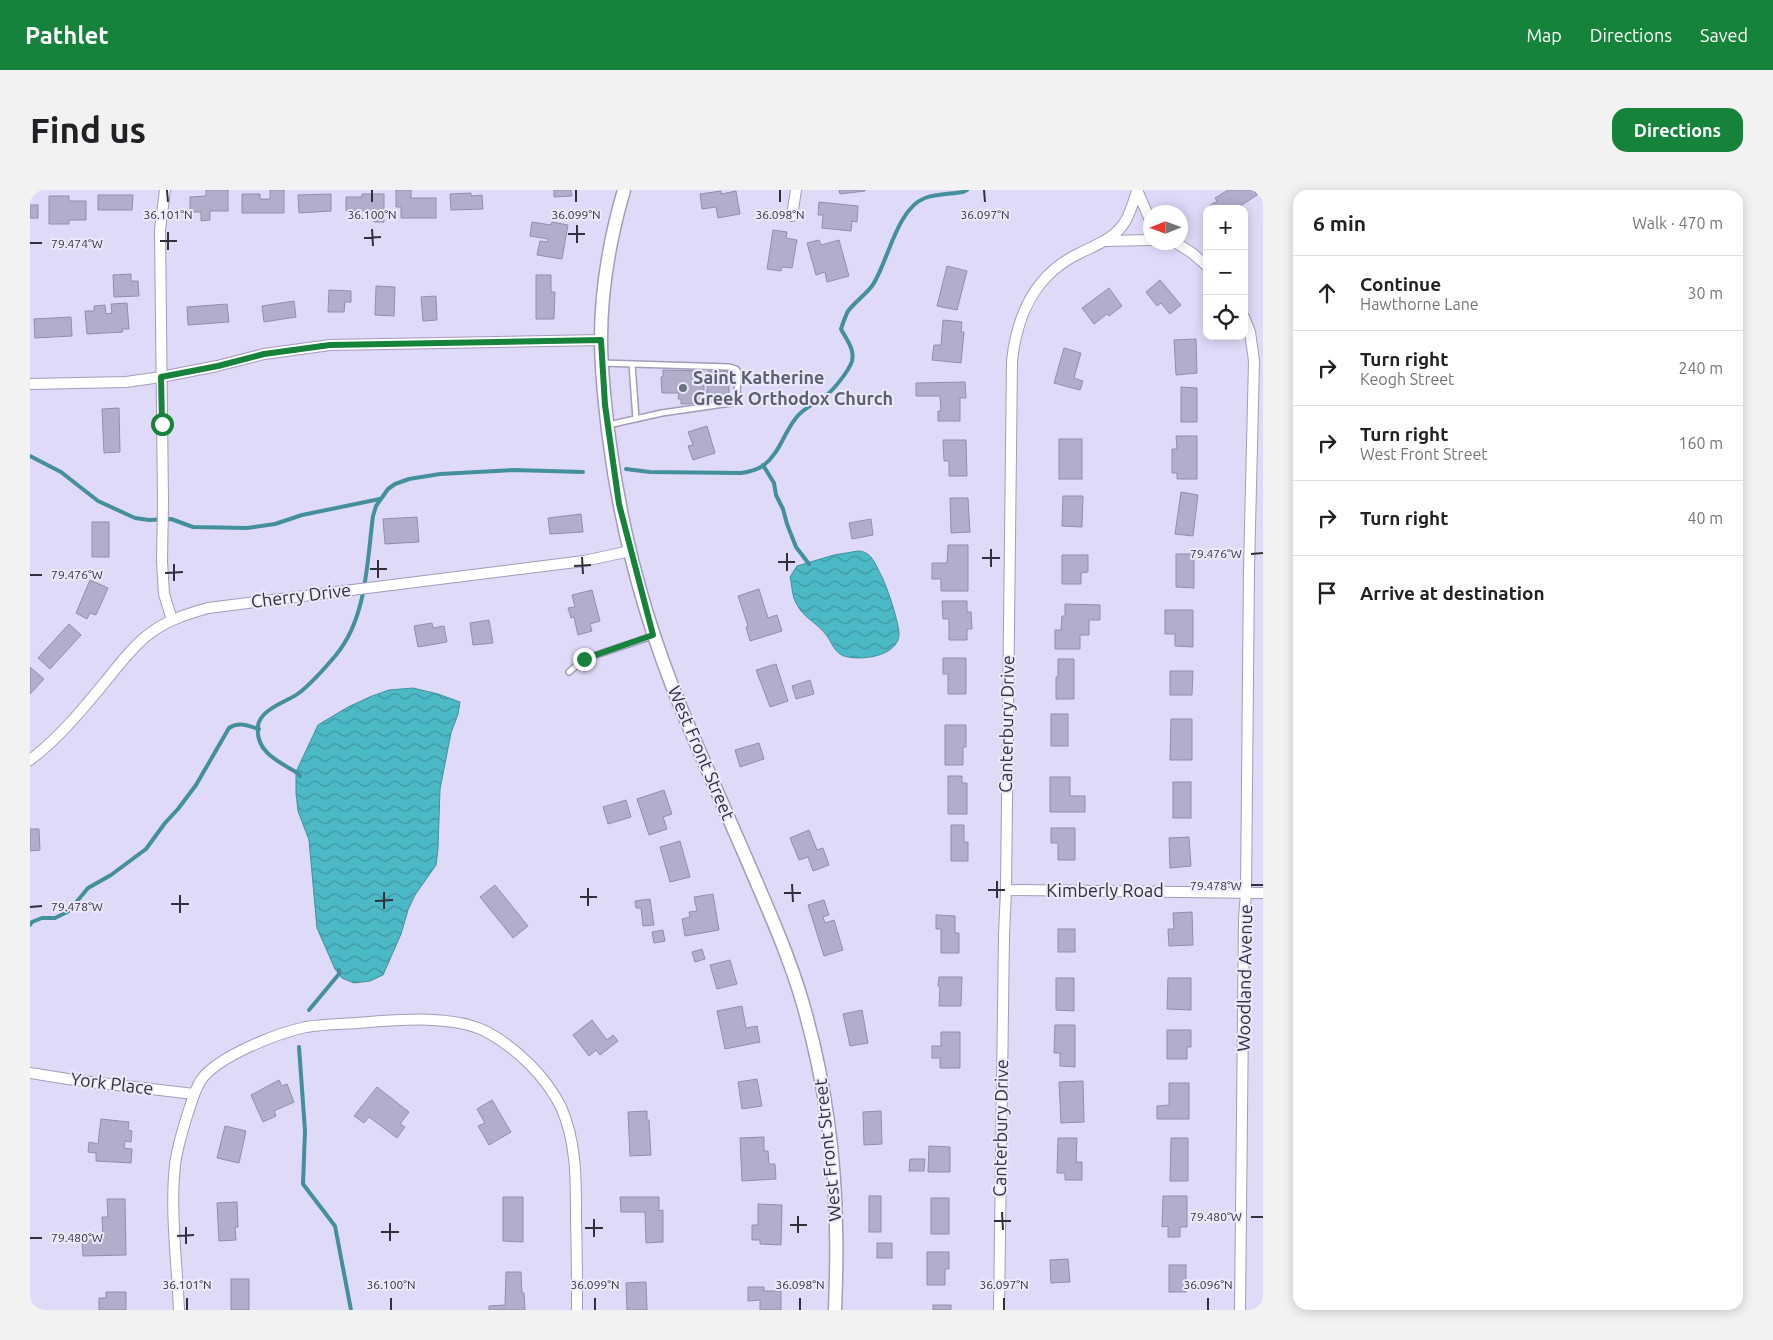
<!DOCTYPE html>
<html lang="en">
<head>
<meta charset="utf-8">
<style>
	body { margin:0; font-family:Ubuntu,sans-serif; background:#f2f2f2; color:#202124 }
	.controls { position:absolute; right:15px; top:15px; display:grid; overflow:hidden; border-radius:10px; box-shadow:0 2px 12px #0003 }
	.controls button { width:45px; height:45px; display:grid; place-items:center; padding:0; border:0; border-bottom:1px solid #e0e0e0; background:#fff; color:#202124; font:25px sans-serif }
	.compass { position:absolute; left:1113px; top:15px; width:45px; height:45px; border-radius:50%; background:#fff; box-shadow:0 2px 12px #0003; rotate:269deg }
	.stop { position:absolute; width:15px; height:15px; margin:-11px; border:4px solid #16833a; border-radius:50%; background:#fff }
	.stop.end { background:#16833a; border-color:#fff; box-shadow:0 1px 5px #0008 }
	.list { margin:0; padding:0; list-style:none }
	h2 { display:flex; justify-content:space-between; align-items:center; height:65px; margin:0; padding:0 20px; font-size:21px }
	h2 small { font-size:16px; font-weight:400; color:#757577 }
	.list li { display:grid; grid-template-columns:32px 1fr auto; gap:15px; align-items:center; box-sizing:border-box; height:75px; padding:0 20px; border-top:1px solid #e0e0e0 }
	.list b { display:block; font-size:19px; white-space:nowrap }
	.list p { margin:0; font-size:16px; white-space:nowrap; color:#757577 }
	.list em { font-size:16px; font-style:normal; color:#757577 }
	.icon { flex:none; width:28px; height:28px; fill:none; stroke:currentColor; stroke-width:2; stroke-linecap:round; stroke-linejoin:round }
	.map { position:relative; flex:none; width:1233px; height:1120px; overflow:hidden; border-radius:15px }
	header { display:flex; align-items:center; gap:30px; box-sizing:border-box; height:70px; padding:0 25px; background:#16833a; color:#fff }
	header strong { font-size:24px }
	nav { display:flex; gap:28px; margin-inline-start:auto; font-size:18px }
	.intro { display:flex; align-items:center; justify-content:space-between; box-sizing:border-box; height:120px; padding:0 30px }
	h1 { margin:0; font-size:35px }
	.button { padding:12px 22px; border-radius:15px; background:#16833a; color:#fff; font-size:18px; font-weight:700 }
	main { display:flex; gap:30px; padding:0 30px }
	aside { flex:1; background:#fff; border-radius:15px; box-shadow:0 2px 12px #0003 }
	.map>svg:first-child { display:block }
	.water { fill:url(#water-waves); stroke:#43909c }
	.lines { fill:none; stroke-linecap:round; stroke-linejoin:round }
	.stream { stroke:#43909c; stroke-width:4 }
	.building { fill:#b1adca; stroke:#928eaa }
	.service-casing { stroke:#a29cb9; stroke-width:8 }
	.minor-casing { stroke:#a29cb9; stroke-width:12 }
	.tertiary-casing { stroke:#a29cb9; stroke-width:15 }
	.service { stroke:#fff; stroke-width:5 }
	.minor { stroke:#fff; stroke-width:10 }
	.tertiary { stroke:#fff; stroke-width:12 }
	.route { stroke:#16833a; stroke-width:6 }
	.ticks { fill:none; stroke:#312f3a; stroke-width:2 }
	.worship-dot { fill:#6b7280; stroke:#ede9fc; stroke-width:2 }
	.labels { text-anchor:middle; stroke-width:4; stroke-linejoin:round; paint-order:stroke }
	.worship-label { font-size:18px; font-weight:bold; fill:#5b616d; stroke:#ede9fc; text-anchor:start }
	.street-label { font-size:18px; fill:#312f3a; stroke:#ede9fc }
	.ticks-label { font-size:12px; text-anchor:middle; fill:#312f3a; stroke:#ede9fc; stroke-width:4; stroke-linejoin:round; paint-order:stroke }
</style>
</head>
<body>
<header>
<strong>Pathlet</strong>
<nav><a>Map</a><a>Directions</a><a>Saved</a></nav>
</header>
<div class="intro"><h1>Find us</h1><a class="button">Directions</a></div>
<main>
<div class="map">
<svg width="1233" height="1120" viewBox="0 0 1233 1120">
	<defs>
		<pattern id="water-waves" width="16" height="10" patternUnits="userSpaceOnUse" patternTransform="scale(1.25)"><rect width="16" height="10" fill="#4bb9c6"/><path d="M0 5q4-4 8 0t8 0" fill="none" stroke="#3f97a2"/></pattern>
	</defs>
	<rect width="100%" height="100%" fill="#e0daf9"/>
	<g class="water">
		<path d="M828,361C842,361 846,376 852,387C857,397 870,435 869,446C866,467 830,471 814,466C805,463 802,453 797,446C788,433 773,428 766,413C762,406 762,395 760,387L767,376L804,365Z"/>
		<path d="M383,498L408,504L430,512L428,524L421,543L410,599L408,659L406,675L385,705L378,720L371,744L353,785L340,791L324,793L312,788L305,779L287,738L279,650L268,621L266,603V582L288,535L318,517L342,506L359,500Z"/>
	</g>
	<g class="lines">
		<g class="stream">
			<path d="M0,266L31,282L68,311L105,328L119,330L141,329L163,337L217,338L245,334L272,325L350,309"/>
			<path d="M733,275L744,293L746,305L753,319L757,334L766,357L779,374"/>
			<path d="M596,279L620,282L711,283C719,282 726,280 733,276C750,263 753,244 766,228C772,219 784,214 794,207C802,202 819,181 822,171C825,159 816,149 811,139C813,133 815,127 818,121C825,112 835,105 842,96C858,73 866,19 895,8C906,4 921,4 933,2L937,0"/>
			<path d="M270,586L266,582C247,571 225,561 228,536C230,519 257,512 269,503C282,493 295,478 306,465C337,428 337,371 343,326L346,316L358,299L365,294L379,289L410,284L484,280L553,282"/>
			<path d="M0,735L2,732L12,728H25L39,721L58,698L81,685L116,659L135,633L148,619L166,595L199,538C209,531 218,536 229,539"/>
			<path d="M279,820L309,784V780"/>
			<path d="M269,857L275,941L273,994L305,1036L321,1120"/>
		</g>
	</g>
	<g class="building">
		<path d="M176,0H198V21H180V30L171,31V22H160V7L176,6Z"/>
		<path d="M240,0H254V23H212V4H230V9H240Z"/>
		<path d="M366,0H381V8H406V28H371V17H366Z"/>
		<path d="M524,0H541L542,6L524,7Z"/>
		<path d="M809,0H835V1L810,4Z"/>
		<path d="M1198,0H1224L1227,5L1206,19H1181L1179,16L1187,11L1185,8Z"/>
		<path d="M691,1V4L706,1L710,24L688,28L686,17L672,19L670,4Z"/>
		<path d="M441,3V6L452,5L453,19L421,20L420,4Z"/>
		<path d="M301,4V21L269,23L268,5Z"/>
		<path d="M332,4H354V32H344V21H316V7H332Z"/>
		<path d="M68,5H103L102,20H68Z"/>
		<path d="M19,6H39V11H56V30H39V34H19Z"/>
		<path d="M789,12L828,16L827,32L822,31L821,41L792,38L793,25H788Z"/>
		<rect x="0" y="15" width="8" height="13"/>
		<path d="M502,32L521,35L522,32L538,35L532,69L507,65L510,51L518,52V49L500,46Z"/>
		<path d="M743,40L757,42L756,48L767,50L762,78L752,77L751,81L737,79Z"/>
		<path d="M789,50L791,55L809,50L819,86L797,92L795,82L786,85L777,53Z"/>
		<path d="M917,76L937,81L927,120L907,116Z"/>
		<path d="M101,84V91H108L109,106L84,107L83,85Z"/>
		<path d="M506,85H521V102H525L524,129H506Z"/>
		<path d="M1130,90L1151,115L1140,124L1131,113L1127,116L1116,102Z"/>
		<path d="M346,96L365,97L364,126L345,125Z"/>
		<path d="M1079,98L1092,116L1079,126L1077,124L1064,134L1052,118Z"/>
		<path d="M299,100L321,101V112H315L314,122H298Z"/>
		<path d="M406,106L407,130L393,131L391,107Z"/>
		<path d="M264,111L266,127L234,132L232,116Z"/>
		<path d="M97,113L99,139H92L93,142L57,144L55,121H64V116L75,115L76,124L82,123L81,114Z"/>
		<path d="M197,114L199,132L158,135L157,117Z"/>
		<path d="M41,127L42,146L5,148L4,129Z"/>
		<path d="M913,130L932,132L931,142H934L931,173L902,170L904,155H911Z"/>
		<path d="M1166,149L1167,183L1146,185L1144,150Z"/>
		<path d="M1034,158L1051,163L1044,188L1053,191L1050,200L1024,193Z"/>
		<path d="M633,180L674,181V202H677L678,181H699V211H686L687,213L651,214V209H648L649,203H632L631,187H633Z"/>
		<path d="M935,192L936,208H930V231H908V221H911L910,206H886V193Z"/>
		<path d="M1151,197L1167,198V232H1151Z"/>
		<path d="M89,218L90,262L74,263L72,219Z"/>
		<path d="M677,236L685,263L663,270L658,256L663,255L658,242Z"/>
		<path d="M1146,246H1167V289H1147V283H1142V259H1147Z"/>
		<rect x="1029" y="249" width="23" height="40"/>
		<path d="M913,250H936L937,286H919V271H914Z"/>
		<path d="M1151,302L1168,305L1163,346L1145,344Z"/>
		<path d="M1033,306H1053L1052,337L1032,336Z"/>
		<path d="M920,308H938L940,342L921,343Z"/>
		<path d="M551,324L553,342L520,344L518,328Z"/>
		<path d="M387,327L389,352L355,354L353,329Z"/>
		<path d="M841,329L843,345L822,349L819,333Z"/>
		<rect x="62" y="332" width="17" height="35"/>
		<path d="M918,355H938V401H911V389H902V373H917Z"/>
		<path d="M1146,364H1164V398L1146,397Z"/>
		<path d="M1032,365H1058V382L1051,383V394H1032Z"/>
		<path d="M60,390L78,398L66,425L60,423L57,429L46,423Z"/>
		<path d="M729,399L738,428L747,425L752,441L720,451L716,437L718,436L708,406Z"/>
		<path d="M562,400L570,431L560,434L562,441L548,445L544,427L541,428L538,418L545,417L542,405Z"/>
		<path d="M912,411H937V422H941L942,439H937V450H919V429H913Z"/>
		<path d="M1035,414L1070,415V430H1059V445H1050V459H1025V440H1031L1032,426H1035Z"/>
		<path d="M1135,420H1163V457L1145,456V444H1135Z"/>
		<path d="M459,430L463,453L443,455L440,433Z"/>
		<path d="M402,433L403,438L414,436L417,452L388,457L384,436Z"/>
		<path d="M39,434L51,445L20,479L8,468Z"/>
		<path d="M913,468H936V504H918V484H913Z"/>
		<path d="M1028,469H1044V509H1026V487H1028Z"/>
		<path d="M746,474L758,511L740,517L726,480Z"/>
		<path d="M0,477L14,489L0,504Z"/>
		<path d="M1140,481H1163L1162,505H1140Z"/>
		<path d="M780,490L784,504L766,509L762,496Z"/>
		<rect x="1021" y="524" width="17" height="32"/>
		<path d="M1141,529H1162V570H1140Z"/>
		<path d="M915,535H936V557H933V575H915Z"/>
		<path d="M729,553L734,569L710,577L705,560Z"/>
		<path d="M918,586H932V593H937V624H918Z"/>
		<path d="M1020,587H1040V606H1055V622H1020Z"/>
		<rect x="1143" y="592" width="18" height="36"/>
		<path d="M634,600L642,624L633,627L637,639L619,645L607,609Z"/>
		<path d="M596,610L601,627L578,634L573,617Z"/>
		<path d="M921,635H934V652H938V671H921Z"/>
		<path d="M1021,638H1045V670H1028V653H1021Z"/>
		<path d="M0,639H9L10,660L0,661Z"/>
		<path d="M779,640L787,660L793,658L799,675L783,681L778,667L769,670L760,648Z"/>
		<path d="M1159,647L1161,676L1140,678L1139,648Z"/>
		<path d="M650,651L660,687L640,692L630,657Z"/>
		<path d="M465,695L498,736L483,748L450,707Z"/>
		<path d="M683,704L689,740L655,746L652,729L660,727L659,722L667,721L664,707Z"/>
		<path d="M620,709L624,735L613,736L611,718H606L605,711Z"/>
		<path d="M794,710L799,725L793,727L795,733L804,730L813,760L794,766L778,715Z"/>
		<path d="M1162,722L1163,755L1139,756L1138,739H1144L1143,723Z"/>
		<path d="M906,725L925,726V743H929V763H911V739H906Z"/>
		<rect x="1028" y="739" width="17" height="23"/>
		<path d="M633,740L635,751L624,753L622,742Z"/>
		<path d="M672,759L675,769L665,772L662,762Z"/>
		<path d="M700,770L707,794L687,799L680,775Z"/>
		<path d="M909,787H932L931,816H909L910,797L908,796Z"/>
		<path d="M1026,788H1044V821L1026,820Z"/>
		<path d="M1138,788H1161V820L1137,819Z"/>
		<path d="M712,816L716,838L727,836L730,852L695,859L687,821Z"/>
		<path d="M832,820L838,853L820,856L813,824Z"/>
		<path d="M562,830L577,850L583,845L588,851L570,865L566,860L559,866L543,845Z"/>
		<path d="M1025,835H1045V877L1030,876V863H1024Z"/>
		<path d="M1137,840H1161V857H1157V869H1137Z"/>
		<path d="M911,842H930V878H910V868H902V856H911Z"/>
		<path d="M727,889L732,916L712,919L708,892Z"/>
		<path d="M249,890L252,896L257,894L264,912L244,921L246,926L233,932L221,905Z"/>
		<path d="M1053,891L1054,932L1031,933L1029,892Z"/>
		<path d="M1139,893H1159V929H1127V916L1139,915Z"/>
		<path d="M347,897L379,922L370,934L375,937L367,948L339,927L334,933L324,926Z"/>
		<path d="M462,910L481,942L459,955L448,936L455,933L447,919Z"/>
		<path d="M617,921V930H619L621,965L600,966L598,922Z"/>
		<path d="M851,921L852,954L834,955L833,922Z"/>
		<path d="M71,929L99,932L98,940L102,941L101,952L95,951L94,958L102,959L101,973L66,971V963L58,962L59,952L68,954Z"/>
		<path d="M195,936L216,941L209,973L187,968Z"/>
		<path d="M734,947V961H738L739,974H745L746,989L712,991L710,948Z"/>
		<path d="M1028,948H1047L1046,972H1052V990H1035V983H1027Z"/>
		<path d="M1141,948H1158V991H1140Z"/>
		<path d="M899,956L920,957V982H898Z"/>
		<path d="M880,969H895L894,981H879Z"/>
		<rect x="839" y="1006" width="12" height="36"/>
		<path d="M1133,1006H1157V1037H1150V1047H1138V1036L1132,1037Z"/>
		<path d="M473,1007H493V1052L473,1051Z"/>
		<path d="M590,1007H629V1021L633,1020V1052L616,1053L615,1022H591Z"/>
		<rect x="901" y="1008" width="18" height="36"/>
		<path d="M77,1009H95L96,1065L53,1066L52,1050H73L72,1027H78Z"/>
		<path d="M207,1012L208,1037H205L206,1050L189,1051L187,1013Z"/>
		<path d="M728,1014L752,1015L751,1055L730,1054V1050H722V1035H728Z"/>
		<rect x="847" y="1053" width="15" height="15"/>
		<path d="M897,1062H919V1079H915V1095H897Z"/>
		<path d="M1038,1069L1040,1092L1021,1093L1020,1070Z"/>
		<rect x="1139" y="1075" width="17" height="27"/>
		<path d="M476,1082H491L492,1103H494L495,1120H459V1116L475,1115Z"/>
		<rect x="201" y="1089" width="18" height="31"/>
		<path d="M616,1092L617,1120H597L596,1093Z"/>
		<path d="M718,1097H734V1101H751V1120H730V1110L718,1111Z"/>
		<path d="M76,1102H96V1120H69V1108H76Z"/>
		<rect x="903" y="1115" width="18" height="5"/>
	</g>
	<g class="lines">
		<g class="service-casing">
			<g id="service">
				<path d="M572,173L699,177L706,179L708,182L707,207L701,213L632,223L578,235"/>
				<path d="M602,174L606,229"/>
				<path d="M539,482L554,469L623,446"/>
			</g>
		</g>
		<g class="minor-casing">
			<g id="minor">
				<path d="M135,0L130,40L133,313L132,371L134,404L142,430"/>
				<path d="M1107,0L1120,30"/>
				<path d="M762,26L766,0"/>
				<path d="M1076,51L1120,50"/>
				<path d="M1145,52L1162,63L1177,76"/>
				<path d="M0,194L96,192L131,187L187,176L234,164L300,155L571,150"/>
				<path d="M0,570C29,548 52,520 75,492C88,476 102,457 119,444C137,430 157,424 178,418L554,371L600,361"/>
				<path d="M976,700L1233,703"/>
				<path d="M0,883L44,890L164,904"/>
				<path d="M149,1120C147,1074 140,1020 145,975C147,958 152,942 157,926C161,914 164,901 171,890C188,866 248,843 276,837C292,834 310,834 327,833C365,830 423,824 457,842C487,858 516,887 531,917C547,953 546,992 546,1031C547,1060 547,1090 547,1120"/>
				<path d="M969,1120L974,745L976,700L982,171C987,124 1005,84 1050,63C1068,54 1086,48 1096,30C1101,21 1104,10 1107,1"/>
				<path d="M1210,1120L1214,729L1216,703L1219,379L1224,171L1220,142L1214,127"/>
			</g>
		</g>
		<g class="tertiary-casing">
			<path id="tertiary" d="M594,0C580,48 571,99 571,149C571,182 575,216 579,248C591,341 615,431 651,518C674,573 699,628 723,684C741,726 760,769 773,814C794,887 805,962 806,1038C807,1066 806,1093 805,1120"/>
		</g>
		<use href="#service" class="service"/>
		<use href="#minor" class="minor"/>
		<use href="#tertiary" class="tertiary"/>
	</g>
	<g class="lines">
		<path class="route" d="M132,234L131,187L188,176L234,164L300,155L571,150L575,215L589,314L623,445L554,469"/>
	</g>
	<path class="ticks" d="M137,0L138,12M342,0V12M546,0V12M750,0V12M954,0L955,12M547,35V53M342,39L343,56M138,42V60M538,44H555M334,48L351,47M130,51H147M0,53H12M961,359V377M757,363V381M1221,364L1233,363M552,367L553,384M952,368H970M348,370V388M748,372H765M144,374V391M544,376L561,375M340,379H357M135,383L153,382M0,385H12M967,691V708M762,694L763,712M1221,695H1233M558,698V716M958,700H975M354,702V719M754,703H771M150,705V723M550,707H567M345,711L363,710M141,714H159M0,717L12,716M972,1022L973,1040M768,1026V1043M1221,1027H1233M564,1029V1047M964,1031H981M360,1033V1051M760,1035H777M156,1037V1054M555,1038H573M351,1042H369M147,1046L164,1045M0,1048H12M157,1108V1120M361,1108V1120M565,1108V1120M770,1108V1120M974,1108V1120M1178,1108V1120"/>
	<circle class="worship-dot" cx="653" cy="198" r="5"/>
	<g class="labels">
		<g class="worship-label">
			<text x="663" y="194">Saint Katherine<tspan x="663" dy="21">Greek Orthodox Church</tspan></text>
		</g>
		<g class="street-label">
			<text transform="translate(271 406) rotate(-7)" y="6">Cherry Drive</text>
			<text transform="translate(977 534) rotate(-89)" y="6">Canterbury Drive</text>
			<text transform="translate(671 563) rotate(67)" y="6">West Front Street</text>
			<text x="1075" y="707">Kimberly Road</text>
			<text transform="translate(1215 788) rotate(-89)" y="6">Woodland Avenue</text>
			<text transform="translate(82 894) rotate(7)" y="6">York Place</text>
			<text transform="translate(971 938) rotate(-89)" y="6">Canterbury Drive</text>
			<text transform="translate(798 960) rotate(-96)" y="6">West Front Street</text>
		</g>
	</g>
	<g class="ticks-label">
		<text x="138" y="29">36.101°N</text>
		<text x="342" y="29">36.100°N</text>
		<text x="546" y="29">36.099°N</text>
		<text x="750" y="29">36.098°N</text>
		<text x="955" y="29">36.097°N</text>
		<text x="47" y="58">79.474°W</text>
		<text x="1186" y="368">79.476°W</text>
		<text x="47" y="389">79.476°W</text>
		<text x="1186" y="700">79.478°W</text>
		<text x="47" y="721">79.478°W</text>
		<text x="1186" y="1031">79.480°W</text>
		<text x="47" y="1052">79.480°W</text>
		<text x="157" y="1099">36.101°N</text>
		<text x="361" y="1099">36.100°N</text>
		<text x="565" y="1099">36.099°N</text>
		<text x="770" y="1099">36.098°N</text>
		<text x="974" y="1099">36.097°N</text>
		<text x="1178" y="1099">36.096°N</text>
	</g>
</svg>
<div class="controls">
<button>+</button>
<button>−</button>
<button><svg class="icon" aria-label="locate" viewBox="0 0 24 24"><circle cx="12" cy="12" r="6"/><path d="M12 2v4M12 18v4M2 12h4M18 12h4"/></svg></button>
</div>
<svg class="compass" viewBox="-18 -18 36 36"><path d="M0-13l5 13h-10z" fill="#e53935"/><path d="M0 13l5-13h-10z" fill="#757577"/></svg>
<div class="stop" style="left:132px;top:234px"></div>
<div class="stop end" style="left:554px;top:469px"></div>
</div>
<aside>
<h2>6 min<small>Walk · 470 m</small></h2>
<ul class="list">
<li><svg class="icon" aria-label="ahead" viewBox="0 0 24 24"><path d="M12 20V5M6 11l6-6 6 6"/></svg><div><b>Continue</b><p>Hawthorne Lane</p></div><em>30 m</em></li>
<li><svg class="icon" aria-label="right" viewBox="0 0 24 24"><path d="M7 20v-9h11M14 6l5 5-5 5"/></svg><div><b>Turn right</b><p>Keogh Street</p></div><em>240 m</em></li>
<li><svg class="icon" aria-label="right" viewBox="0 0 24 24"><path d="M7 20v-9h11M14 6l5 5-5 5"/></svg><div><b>Turn right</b><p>West Front Street</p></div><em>160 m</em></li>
<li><svg class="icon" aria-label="right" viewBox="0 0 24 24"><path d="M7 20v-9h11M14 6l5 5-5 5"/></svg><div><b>Turn right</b></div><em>40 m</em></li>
<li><svg class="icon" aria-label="arrive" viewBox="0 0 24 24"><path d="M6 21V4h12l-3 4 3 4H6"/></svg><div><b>Arrive at destination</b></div></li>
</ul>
</aside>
</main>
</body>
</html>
